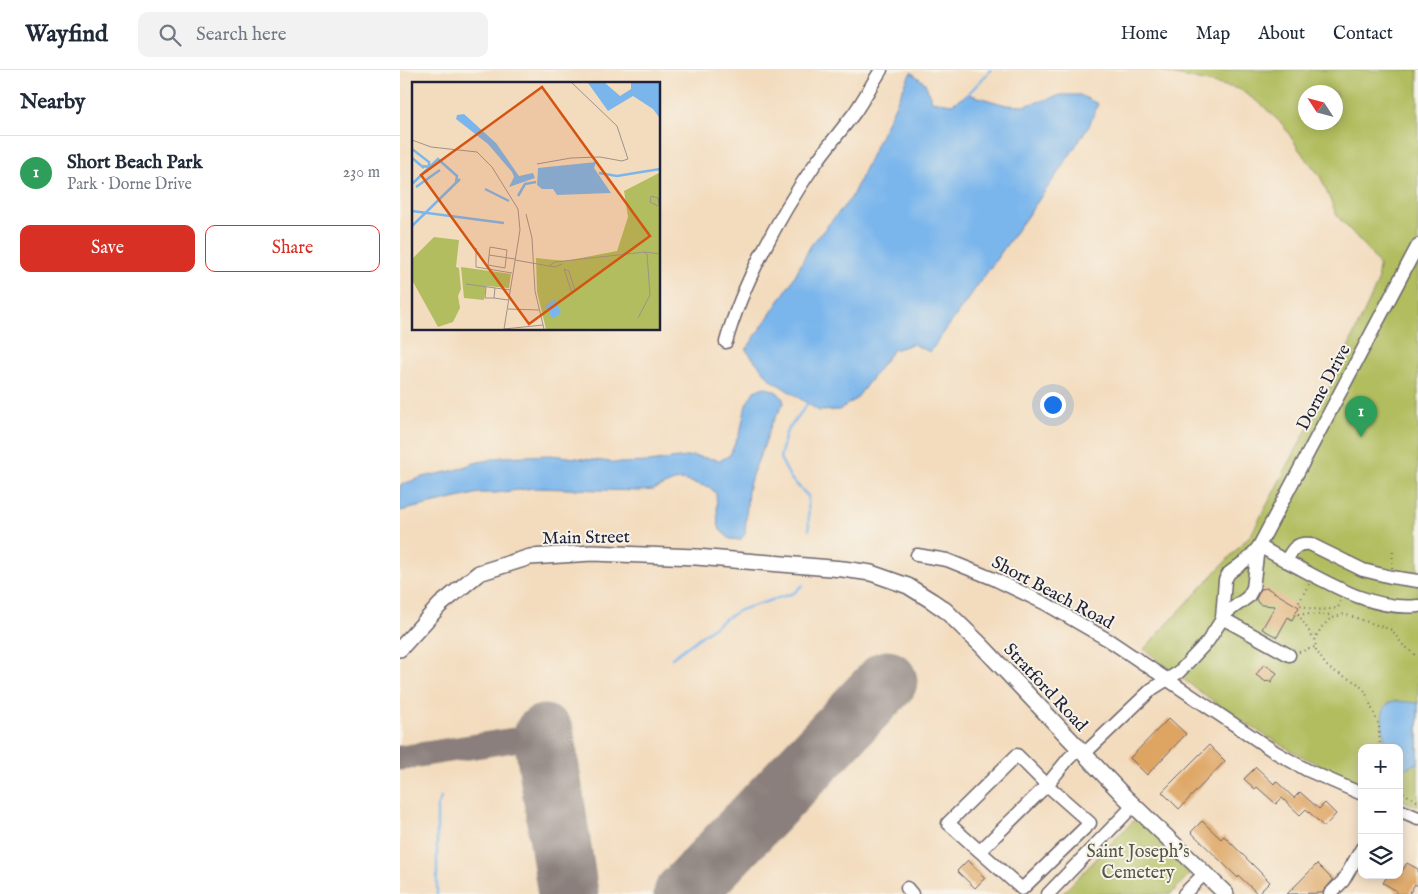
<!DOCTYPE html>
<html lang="en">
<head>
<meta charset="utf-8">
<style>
	body { margin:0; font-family:"IM FELL English",serif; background:#f2f2f3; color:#1f2937 }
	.controls { position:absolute; right:15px; bottom:15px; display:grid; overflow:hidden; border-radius:10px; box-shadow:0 2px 12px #0003 }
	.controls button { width:45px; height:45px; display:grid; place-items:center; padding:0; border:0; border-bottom:1px solid #e0e1e3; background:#fff; color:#1f2937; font:25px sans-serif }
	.compass { position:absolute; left:898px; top:15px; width:45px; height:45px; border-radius:50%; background:#fff; box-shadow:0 2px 12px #0003; rotate:306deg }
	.you { position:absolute; left:652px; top:334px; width:18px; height:18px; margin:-12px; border:4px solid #fff; border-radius:50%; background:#1a73e8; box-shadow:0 0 0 8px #1a73e833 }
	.badge { display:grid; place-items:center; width:32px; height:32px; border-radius:50%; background:#d93025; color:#fff; font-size:16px; font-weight:700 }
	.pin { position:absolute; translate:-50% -41px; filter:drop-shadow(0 1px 2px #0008) }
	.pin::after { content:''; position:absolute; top:26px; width:18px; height:15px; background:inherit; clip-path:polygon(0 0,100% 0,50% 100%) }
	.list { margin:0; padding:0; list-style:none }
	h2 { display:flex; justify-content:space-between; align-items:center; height:65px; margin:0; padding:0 20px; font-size:21px }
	h2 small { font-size:16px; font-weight:400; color:#747a83 }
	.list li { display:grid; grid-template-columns:32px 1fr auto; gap:15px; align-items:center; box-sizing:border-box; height:75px; padding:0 20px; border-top:1px solid #e0e1e3 }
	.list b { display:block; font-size:19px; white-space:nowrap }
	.list p { margin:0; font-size:16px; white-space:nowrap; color:#747a83 }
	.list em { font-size:16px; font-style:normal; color:#747a83 }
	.actions { display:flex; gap:10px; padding:15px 20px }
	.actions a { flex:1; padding:11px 0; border:1px solid #d93025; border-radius:10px; text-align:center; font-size:18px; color:#d93025 }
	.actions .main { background:#d93025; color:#fff }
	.icon { flex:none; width:28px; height:28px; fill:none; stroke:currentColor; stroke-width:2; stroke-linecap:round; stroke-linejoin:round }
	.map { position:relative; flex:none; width:1018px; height:824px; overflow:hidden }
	header { display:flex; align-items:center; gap:30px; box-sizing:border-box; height:70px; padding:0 25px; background:#fff; border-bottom:1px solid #e0e1e3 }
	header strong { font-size:24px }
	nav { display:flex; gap:28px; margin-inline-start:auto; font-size:18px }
	.search { width:350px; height:45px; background:#f2f2f3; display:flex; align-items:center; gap:12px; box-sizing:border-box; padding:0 18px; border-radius:10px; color:#747a83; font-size:19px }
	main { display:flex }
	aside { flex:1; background:#fff }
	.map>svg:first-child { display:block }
	.green { fill:#b1bd5f; stroke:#6a704d; fill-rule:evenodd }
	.water { fill:#7ab6ec; stroke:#4e6c94 }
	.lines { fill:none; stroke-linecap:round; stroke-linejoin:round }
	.stream { stroke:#7ab6ec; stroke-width:2.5 }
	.taxiway { stroke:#8a7f7c; stroke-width:25 }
	.runway { stroke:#8a7f7c; stroke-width:61 }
	.building { fill:#dea462 }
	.minor-casing { stroke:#6b6369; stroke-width:15 }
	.major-casing { stroke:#6b6369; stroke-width:18 }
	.path { stroke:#6b6369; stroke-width:2; stroke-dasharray:1 4; stroke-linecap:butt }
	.minor { stroke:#fff; stroke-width:12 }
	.major { stroke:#fff; stroke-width:15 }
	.labels { text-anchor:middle; stroke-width:4; stroke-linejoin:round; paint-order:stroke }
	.street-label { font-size:18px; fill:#22223b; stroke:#f7f3e8 }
	.park-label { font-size:18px; fill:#545848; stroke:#f7f3e8 }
	.inset-river { fill:none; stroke:#7ab6ec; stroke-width:2.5 }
	.inset-road { fill:none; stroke:#9f928a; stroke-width:1 }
	.view { fill:#d45411; fill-opacity:0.15; stroke:#d45411; stroke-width:2.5 }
	.inset-edge { fill:none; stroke:#22223b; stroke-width:2.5 }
</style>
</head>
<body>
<header>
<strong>Wayfind</strong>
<div class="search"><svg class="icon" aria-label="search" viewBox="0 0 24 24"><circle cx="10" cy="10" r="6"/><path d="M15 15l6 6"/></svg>Search here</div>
<nav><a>Home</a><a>Map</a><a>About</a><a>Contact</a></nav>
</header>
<main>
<aside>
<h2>Nearby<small></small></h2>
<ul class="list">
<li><span class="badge" style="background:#2e9e5b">1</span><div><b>Short Beach Park</b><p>Park · Dorne Drive</p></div><em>230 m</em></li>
</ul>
<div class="actions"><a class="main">Save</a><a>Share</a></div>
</aside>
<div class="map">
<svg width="1018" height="824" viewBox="0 0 1018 824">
	<rect width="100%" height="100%" fill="#f7f3e8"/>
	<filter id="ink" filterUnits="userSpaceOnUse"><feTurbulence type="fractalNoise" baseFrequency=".02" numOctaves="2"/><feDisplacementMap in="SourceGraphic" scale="10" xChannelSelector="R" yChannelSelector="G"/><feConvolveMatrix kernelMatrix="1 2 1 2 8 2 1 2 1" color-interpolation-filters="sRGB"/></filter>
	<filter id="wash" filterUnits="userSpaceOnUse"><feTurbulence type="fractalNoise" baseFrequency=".0096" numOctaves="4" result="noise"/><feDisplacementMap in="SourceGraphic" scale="20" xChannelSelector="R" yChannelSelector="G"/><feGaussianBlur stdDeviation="1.12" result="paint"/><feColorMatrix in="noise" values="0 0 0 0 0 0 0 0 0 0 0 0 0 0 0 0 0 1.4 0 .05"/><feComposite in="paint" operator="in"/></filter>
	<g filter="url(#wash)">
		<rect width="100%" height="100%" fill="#f3dcbe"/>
		<g class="green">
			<path d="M761,0H1018V737L999,729V678H962V714C881,682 811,632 744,579L852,463L932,312L977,214L979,195L965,176L937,146L920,106L900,81L883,55L862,35L839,19L772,4ZM906,22H936V52H906Z"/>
			<path d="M737,747L793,800L771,824H662Z"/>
		</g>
		<g class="water">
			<path d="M511,2L525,13L532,31L552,34L568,24L606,35L624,36L661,25H680L698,34L689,56L653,110L530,282L513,274L493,280L456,329L439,340L419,341L370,309L346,280L391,213L411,175L451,128Z"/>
			<path d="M364,317C374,320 382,323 384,333L371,355L364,376L352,405L348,420L345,464L340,470L330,469L320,460L318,453L316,423L309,417L282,410L274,411L253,420L239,421L134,418L95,423H79L0,441V415L23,407L56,400L74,393L102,387L151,385L219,393L249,392L293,386L321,390L330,385L341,359L346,335L354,321Z"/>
			<path d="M994,631L1018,633V693L1001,700H999V678H985C986,662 974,637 994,631Z"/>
		</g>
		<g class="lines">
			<g class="stream">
				<path d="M568,24L591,0"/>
				<path d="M408,333L386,363L380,388L391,409L408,426L409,460"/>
				<path d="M272,588L323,550L340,540L394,523L403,515"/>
				<path d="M37,824V737L41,728"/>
			</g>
			<path class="taxiway" d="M0,688L120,669C134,673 140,680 148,691"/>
			<g class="runway">
				<path d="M144,665L168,824"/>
				<path d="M284,824L487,611"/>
			</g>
		</g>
		<g id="blocks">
			<g class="building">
				<path d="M867,518L899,537L892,550L888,547L877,567L862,559L875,536L862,535L858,533L856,529L861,519Z"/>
				<path d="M864,594L877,603L871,612L868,610L866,612L856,605Z"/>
				<path d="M769,648L786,664L747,705L730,688Z"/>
				<path d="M809,675L825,691L779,739L762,722Z"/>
				<path d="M856,697L874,714L876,711L894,728L900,722L919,739L925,733L936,744L924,757L906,739L900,745L882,728L876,734L857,717L855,719L844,709Z"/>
				<path d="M802,751L821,769L824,766L870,812L858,824L839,806L838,808L791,762Z"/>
				<path d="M568,790L585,808L575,818L557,801Z"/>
				<path d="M1007,793L1018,799V816L1015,814L1009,824H995L997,821L983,813L988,805H1000Z"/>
				<path d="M917,794L933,810L922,823L887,824Z"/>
			</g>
		</g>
	</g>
	<g filter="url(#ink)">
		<use href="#blocks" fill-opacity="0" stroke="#6b6369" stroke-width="1"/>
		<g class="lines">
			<g class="minor-casing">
				<g id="minor">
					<path d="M326,272C342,215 379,146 413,97C426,78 441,61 455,42C464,29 472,14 481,0"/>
					<path d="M859,476L886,491"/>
					<path d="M517,485L547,490L594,509L646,534L710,571L875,682L907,700L962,724"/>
					<path d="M1018,511L991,507L963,500L910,474C896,472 892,480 886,491C927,512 971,541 1018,536"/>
					<path d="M822,548L825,510L829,503L849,488L859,476L1018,175"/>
					<path d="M822,548L889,585"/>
					<path d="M684,684L752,619L779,602L808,571L826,543L848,527L853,518L858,478"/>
					<path d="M617,685L647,715L690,753L622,819L548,753Z"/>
					<path d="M999,740L1018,748"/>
					<path d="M580,781L647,715L669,688L679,679"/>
					<path d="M507,818L512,824"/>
					<path d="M648,824L734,735"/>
					<path d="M784,824L805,803"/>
					<path d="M930,824L943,811L962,778"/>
				</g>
			</g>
			<g class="major-casing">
				<path id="major" d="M0,579L40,535L79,503L130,487L192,483L296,487L443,499L471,503L508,516L532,531L545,540L581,575L724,726L826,824"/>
			</g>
			<g class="path">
				<path d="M992,498L993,478"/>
				<path d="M909,514L898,534C914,541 921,540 938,538L941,530"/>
				<path d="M898,544L933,545"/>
				<path d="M898,544L914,569"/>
				<path d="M899,582L915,577"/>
				<path d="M980,678L979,656L965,621L957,613L930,599L925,594L916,580L915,568L922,557L930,549L944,544L992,560L1002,574L1018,587"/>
				<path d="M999,720L1018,732"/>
			</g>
			<use href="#minor" class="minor"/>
			<use href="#major" class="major"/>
		</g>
	</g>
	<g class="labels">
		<g class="street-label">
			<text transform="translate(923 317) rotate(-62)" y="6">Dorne Drive</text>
			<text transform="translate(186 467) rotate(-1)" y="6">Main Street</text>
			<text transform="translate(653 522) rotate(28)" y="6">Short Beach Road</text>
			<text transform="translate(646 617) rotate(47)" y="6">Stratford Road</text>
		</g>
		<g class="park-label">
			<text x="738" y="787">Saint Joseph's<tspan x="738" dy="21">Cemetery</tspan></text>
		</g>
	</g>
	<g transform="translate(12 12)">
		<rect width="248" height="248" fill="#f3dcbe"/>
		<path d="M247,91V247H134L125,210L124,176L153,179L205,169L216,135L212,109ZM22,155L47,158L44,185L47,186L49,207L46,214L48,226L41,240L26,245L0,198V177ZM49,185L99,192L97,206L74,204L72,218L52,216Z" fill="#b1bd5f"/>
		<path d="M192,0L208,14L219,7V0H247V35L241,27L221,14L196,29L176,1ZM52,32L84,61L107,94L121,91L123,96L97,105L102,95L100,90L76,62L44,37L45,33ZM184,80L182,86L199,111L145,113L141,107H130L125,103L126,86ZM143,217L149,231L141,237L133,224Z" fill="#7ab6ec"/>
		<path class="inset-river" d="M0,67L17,80V85L11,84M0,76L12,86M187,91L205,94L248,87M0,102L26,77L45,94L44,100M4,105L28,88M73,107L97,119M106,114L113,102L124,100M0,129L92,141M0,144L48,97"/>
		<path class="inset-road" d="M0,58L19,65L65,70L80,85L106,127L108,148L92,247M125,82L159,76L188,75L210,79L216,77L205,44L159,0M246,124L238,120L239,114L246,116L248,128M114,132L120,156L123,209L132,247M78,165L95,168L93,186L76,183ZM64,166V185L100,191M77,173L103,177M103,178L143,185L150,182M137,184L143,180L233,170L248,172M152,187L157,189L163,209L160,211ZM54,202L98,208M74,205L73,216H82M83,206L82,216L96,218M96,227L127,228M226,236L238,213L235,172L232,170M92,247L131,243"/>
		<path class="view" d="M130,5L238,154L117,242L9,93Z"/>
		<rect width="248" height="248" class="inset-edge"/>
	</g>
</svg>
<div class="controls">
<button>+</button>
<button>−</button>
<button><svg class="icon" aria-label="layers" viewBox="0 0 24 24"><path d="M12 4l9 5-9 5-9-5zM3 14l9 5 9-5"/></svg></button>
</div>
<svg class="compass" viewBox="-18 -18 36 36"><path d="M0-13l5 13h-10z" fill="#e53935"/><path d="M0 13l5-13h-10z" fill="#747a83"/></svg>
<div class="you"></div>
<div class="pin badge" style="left:961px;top:367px;background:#2e9e5b">1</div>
</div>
</main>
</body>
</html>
